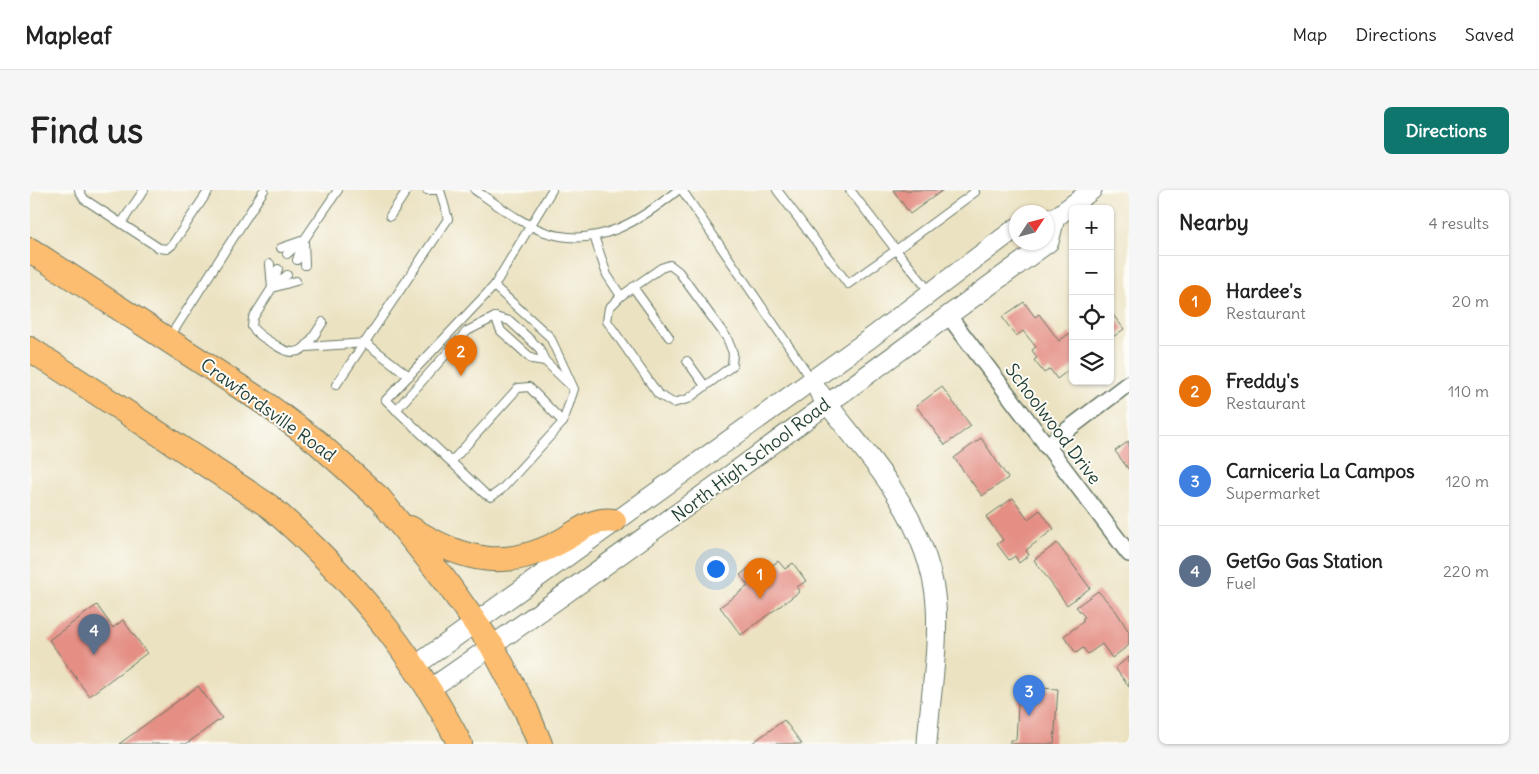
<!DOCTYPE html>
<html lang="en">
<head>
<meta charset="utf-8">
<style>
	body { margin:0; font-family:Delius,sans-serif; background:#f6f6f6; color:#222 }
	.controls { position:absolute; right:15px; top:15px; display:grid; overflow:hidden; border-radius:8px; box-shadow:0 1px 4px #0004 }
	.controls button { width:45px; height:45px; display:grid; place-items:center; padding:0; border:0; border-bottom:1px solid #e0e0e0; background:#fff; color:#222; font:25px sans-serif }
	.compass { position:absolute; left:979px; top:15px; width:45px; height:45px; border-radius:50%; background:#fff; box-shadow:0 1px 4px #0004; rotate:54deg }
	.you { position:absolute; left:685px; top:378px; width:18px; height:18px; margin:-12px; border:4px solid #fff; border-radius:50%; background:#1a73e8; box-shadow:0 0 0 8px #1a73e833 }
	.badge { display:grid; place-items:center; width:32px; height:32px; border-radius:50%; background:#0f766e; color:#fff; font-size:16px; font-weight:700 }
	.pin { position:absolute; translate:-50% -41px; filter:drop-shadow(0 1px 2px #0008) }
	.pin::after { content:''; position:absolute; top:26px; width:18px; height:15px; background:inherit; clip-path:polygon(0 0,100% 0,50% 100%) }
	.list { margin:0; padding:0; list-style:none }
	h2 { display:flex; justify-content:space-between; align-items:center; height:65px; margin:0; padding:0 20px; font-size:21px }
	h2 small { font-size:16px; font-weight:400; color:#767676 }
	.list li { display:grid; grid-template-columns:32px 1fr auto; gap:15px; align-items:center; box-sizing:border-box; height:90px; padding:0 20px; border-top:1px solid #e0e0e0 }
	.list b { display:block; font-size:19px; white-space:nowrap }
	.list p { margin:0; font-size:16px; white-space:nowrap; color:#767676 }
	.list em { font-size:16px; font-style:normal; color:#767676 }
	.icon { flex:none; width:28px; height:28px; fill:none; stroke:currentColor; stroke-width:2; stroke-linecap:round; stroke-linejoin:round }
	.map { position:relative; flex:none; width:1099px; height:554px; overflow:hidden; border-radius:8px }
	header { display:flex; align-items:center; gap:30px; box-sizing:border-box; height:70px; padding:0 25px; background:#fff; border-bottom:1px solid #e0e0e0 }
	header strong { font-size:24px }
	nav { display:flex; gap:28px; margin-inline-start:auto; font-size:18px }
	.intro { display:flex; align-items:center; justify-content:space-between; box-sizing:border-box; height:120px; padding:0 30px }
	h1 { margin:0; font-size:35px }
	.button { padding:12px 22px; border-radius:8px; background:#0f766e; color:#fff; font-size:18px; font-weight:700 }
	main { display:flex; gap:30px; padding:0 30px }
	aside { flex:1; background:#fff; border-radius:8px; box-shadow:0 1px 4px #0004 }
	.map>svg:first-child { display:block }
	.building { fill:#e48e84 }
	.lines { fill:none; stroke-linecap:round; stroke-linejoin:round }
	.service-casing { stroke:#667765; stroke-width:10 }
	.minor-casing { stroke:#667765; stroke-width:18 }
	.tertiary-casing { stroke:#667765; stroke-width:21 }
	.primary-casing { stroke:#667765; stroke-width:26 }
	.service { stroke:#fff; stroke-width:8 }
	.minor { stroke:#fff; stroke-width:15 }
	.tertiary { stroke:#fff; stroke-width:19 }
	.primary { stroke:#fcbd6f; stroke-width:24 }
	.labels { text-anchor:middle; stroke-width:4; stroke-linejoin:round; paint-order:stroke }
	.street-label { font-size:18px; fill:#1f3d34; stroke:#fdfcf7 }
</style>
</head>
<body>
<header>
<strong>Mapleaf</strong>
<nav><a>Map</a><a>Directions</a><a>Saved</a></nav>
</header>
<div class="intro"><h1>Find us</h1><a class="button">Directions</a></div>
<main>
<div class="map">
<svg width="1099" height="554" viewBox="0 0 1099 554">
	<rect width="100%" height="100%" fill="#fdfcf7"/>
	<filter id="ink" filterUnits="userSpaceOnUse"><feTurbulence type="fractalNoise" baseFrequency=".02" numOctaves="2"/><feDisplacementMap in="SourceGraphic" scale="10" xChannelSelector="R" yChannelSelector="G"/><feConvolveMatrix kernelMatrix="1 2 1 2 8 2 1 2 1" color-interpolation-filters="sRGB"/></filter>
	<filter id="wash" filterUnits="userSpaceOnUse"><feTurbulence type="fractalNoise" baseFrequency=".0096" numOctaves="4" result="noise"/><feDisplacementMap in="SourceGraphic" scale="20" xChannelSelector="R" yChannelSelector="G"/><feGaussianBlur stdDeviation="1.12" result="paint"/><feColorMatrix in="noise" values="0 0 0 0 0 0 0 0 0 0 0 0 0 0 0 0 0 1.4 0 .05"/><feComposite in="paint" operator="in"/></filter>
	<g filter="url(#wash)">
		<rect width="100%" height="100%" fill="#ebe2c1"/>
		<g id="blocks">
			<g class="building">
				<path d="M863,0H913L880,24Z"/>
				<path d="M994,112L1005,127L1009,124L1029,151L1040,143L1043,147V177L1027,189L1020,179L1014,183L1004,170L1007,168L1002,160L1006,157L993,141L986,146L972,127Z"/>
				<path d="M1080,121L1094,139L1080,149Z"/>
				<path d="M912,197L941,236L915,255L886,216Z"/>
				<path d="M951,248L978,288L952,306L924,268Z"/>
				<path d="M1099,251V280L1085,261Z"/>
				<path d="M983,308L998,329L1010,320L1024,339L996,360L999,365L989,373L985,366L979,370L967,354L973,350L956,327Z"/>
				<path d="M1027,353L1060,398L1037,415L1004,370Z"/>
				<path d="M748,371L755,379L763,373L776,391L767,397L769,402L711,445L690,417L718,396L710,385L721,376L728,386Z"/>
				<path d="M1068,401L1086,421L1099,442V455L1082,468L1072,454L1058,464L1053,458L1046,463L1034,446L1054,431L1052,429L1055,427L1046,417Z"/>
				<path d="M67,415L83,438L93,430L117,463L59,506L19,450Z"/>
				<path d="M1099,467V497L1085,478Z"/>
				<path d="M168,496L192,528L156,554H89Z"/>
				<path d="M989,497L1028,499L1024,554H980V550H986Z"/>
				<path d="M754,530L772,554H721Z"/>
			</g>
		</g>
	</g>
	<g filter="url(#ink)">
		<use href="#blocks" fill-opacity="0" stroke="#667765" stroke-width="1"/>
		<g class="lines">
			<g class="service-casing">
				<g id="service">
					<path d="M49,0L54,9L129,58L137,59L142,55L179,0"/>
					<path d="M397,0H410"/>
					<path d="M445,0C466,14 492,34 515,42C566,60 611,30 648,0"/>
					<path d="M652,0L782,190"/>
					<path d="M747,0L818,94L866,60L900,102"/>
					<path d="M820,0L866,60L945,2L944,0"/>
					<path d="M360,26L377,0"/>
					<path d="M92,32L114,0"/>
					<path d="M564,46L577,85L591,106L579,118L577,131L628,204L643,213L658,209L702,176L703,163L697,148L649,82L640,75L631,78L591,106"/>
					<path d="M274,50L275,75"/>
					<path d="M251,58L274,50L308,0"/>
					<path d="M257,64L268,54"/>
					<path d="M267,70L272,54"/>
					<path d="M240,74L242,98L223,128L222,137C229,146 237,150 247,156C272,173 280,151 293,132"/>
					<path d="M243,93L248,79"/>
					<path d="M245,95L257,85"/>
					<path d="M464,96L520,147L544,199L533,232L472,299L461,307L455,304L356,210L464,96L522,0"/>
					<path d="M603,97L639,147"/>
					<path d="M242,98L266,91"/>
					<path d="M465,127L471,141L502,169L515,171"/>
					<path d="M139,148L234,0"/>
					<path d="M276,157L336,153L379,186"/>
					<path d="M657,171L675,196"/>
					<path d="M306,195L418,29L410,0"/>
					<path d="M366,220L437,141L465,127L480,131L509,158L515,171L541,196"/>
					<path d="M422,271L488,198L499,197L533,232"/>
				</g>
			</g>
			<g class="minor-casing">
				<g id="minor">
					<path d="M918,125L1099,364"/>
					<path d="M1016,256L1099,193"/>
				</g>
			</g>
			<g class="tertiary-casing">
				<g id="tertiary">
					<path d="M1016,28H1025L1062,0"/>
					<path d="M789,202C811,234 839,263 860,295C883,330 903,372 906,414C909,460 900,508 897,554"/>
					<path d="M385,476L842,147L986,38"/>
					<path d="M400,499C609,354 813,202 1019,52L1025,28"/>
				</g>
			</g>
			<g class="primary-casing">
				<g id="primary">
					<path d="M0,60L233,212L287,252L350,309L414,389L462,456L496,520L510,554"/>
					<path d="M0,159L239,316C321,387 380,458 430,554"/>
					<path d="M380,338C434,372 478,382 535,349C551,339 565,328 584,331"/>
				</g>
			</g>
			<use href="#service" class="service"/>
			<use href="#minor" class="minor"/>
			<use href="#tertiary" class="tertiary"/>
			<use href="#primary" class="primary"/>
		</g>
	</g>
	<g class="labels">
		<g class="street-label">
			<text transform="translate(238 220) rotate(36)" y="6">Crawfordsville Road</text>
			<text transform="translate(1023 234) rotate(53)" y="6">Schoolwood Drive</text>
			<text transform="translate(721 270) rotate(-37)" y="6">North High School Road</text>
		</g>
	</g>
</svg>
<div class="controls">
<button>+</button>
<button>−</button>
<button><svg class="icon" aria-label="locate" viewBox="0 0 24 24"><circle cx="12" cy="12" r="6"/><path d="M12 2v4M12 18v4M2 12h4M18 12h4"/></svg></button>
<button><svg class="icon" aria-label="layers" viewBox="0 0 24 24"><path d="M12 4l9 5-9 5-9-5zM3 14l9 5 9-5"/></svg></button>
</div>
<svg class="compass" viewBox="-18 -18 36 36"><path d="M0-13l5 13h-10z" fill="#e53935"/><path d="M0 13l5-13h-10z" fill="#767676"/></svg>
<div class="you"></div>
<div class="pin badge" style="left:730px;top:409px;background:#e8710a">1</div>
<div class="pin badge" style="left:431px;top:186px;background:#e8710a">2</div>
<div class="pin badge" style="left:999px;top:526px;background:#3f7fe0">3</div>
<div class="pin badge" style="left:64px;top:465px;background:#5c6f8a">4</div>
</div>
<aside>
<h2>Nearby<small>4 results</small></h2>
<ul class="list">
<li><span class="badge" style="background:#e8710a">1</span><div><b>Hardee's</b><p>Restaurant</p></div><em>20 m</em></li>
<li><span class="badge" style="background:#e8710a">2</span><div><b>Freddy's</b><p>Restaurant</p></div><em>110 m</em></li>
<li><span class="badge" style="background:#3f7fe0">3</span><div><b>Carniceria La Campos</b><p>Supermarket</p></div><em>120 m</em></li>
<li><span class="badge" style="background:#5c6f8a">4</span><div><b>GetGo Gas Station</b><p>Fuel</p></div><em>220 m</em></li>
</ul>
</aside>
</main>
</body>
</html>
